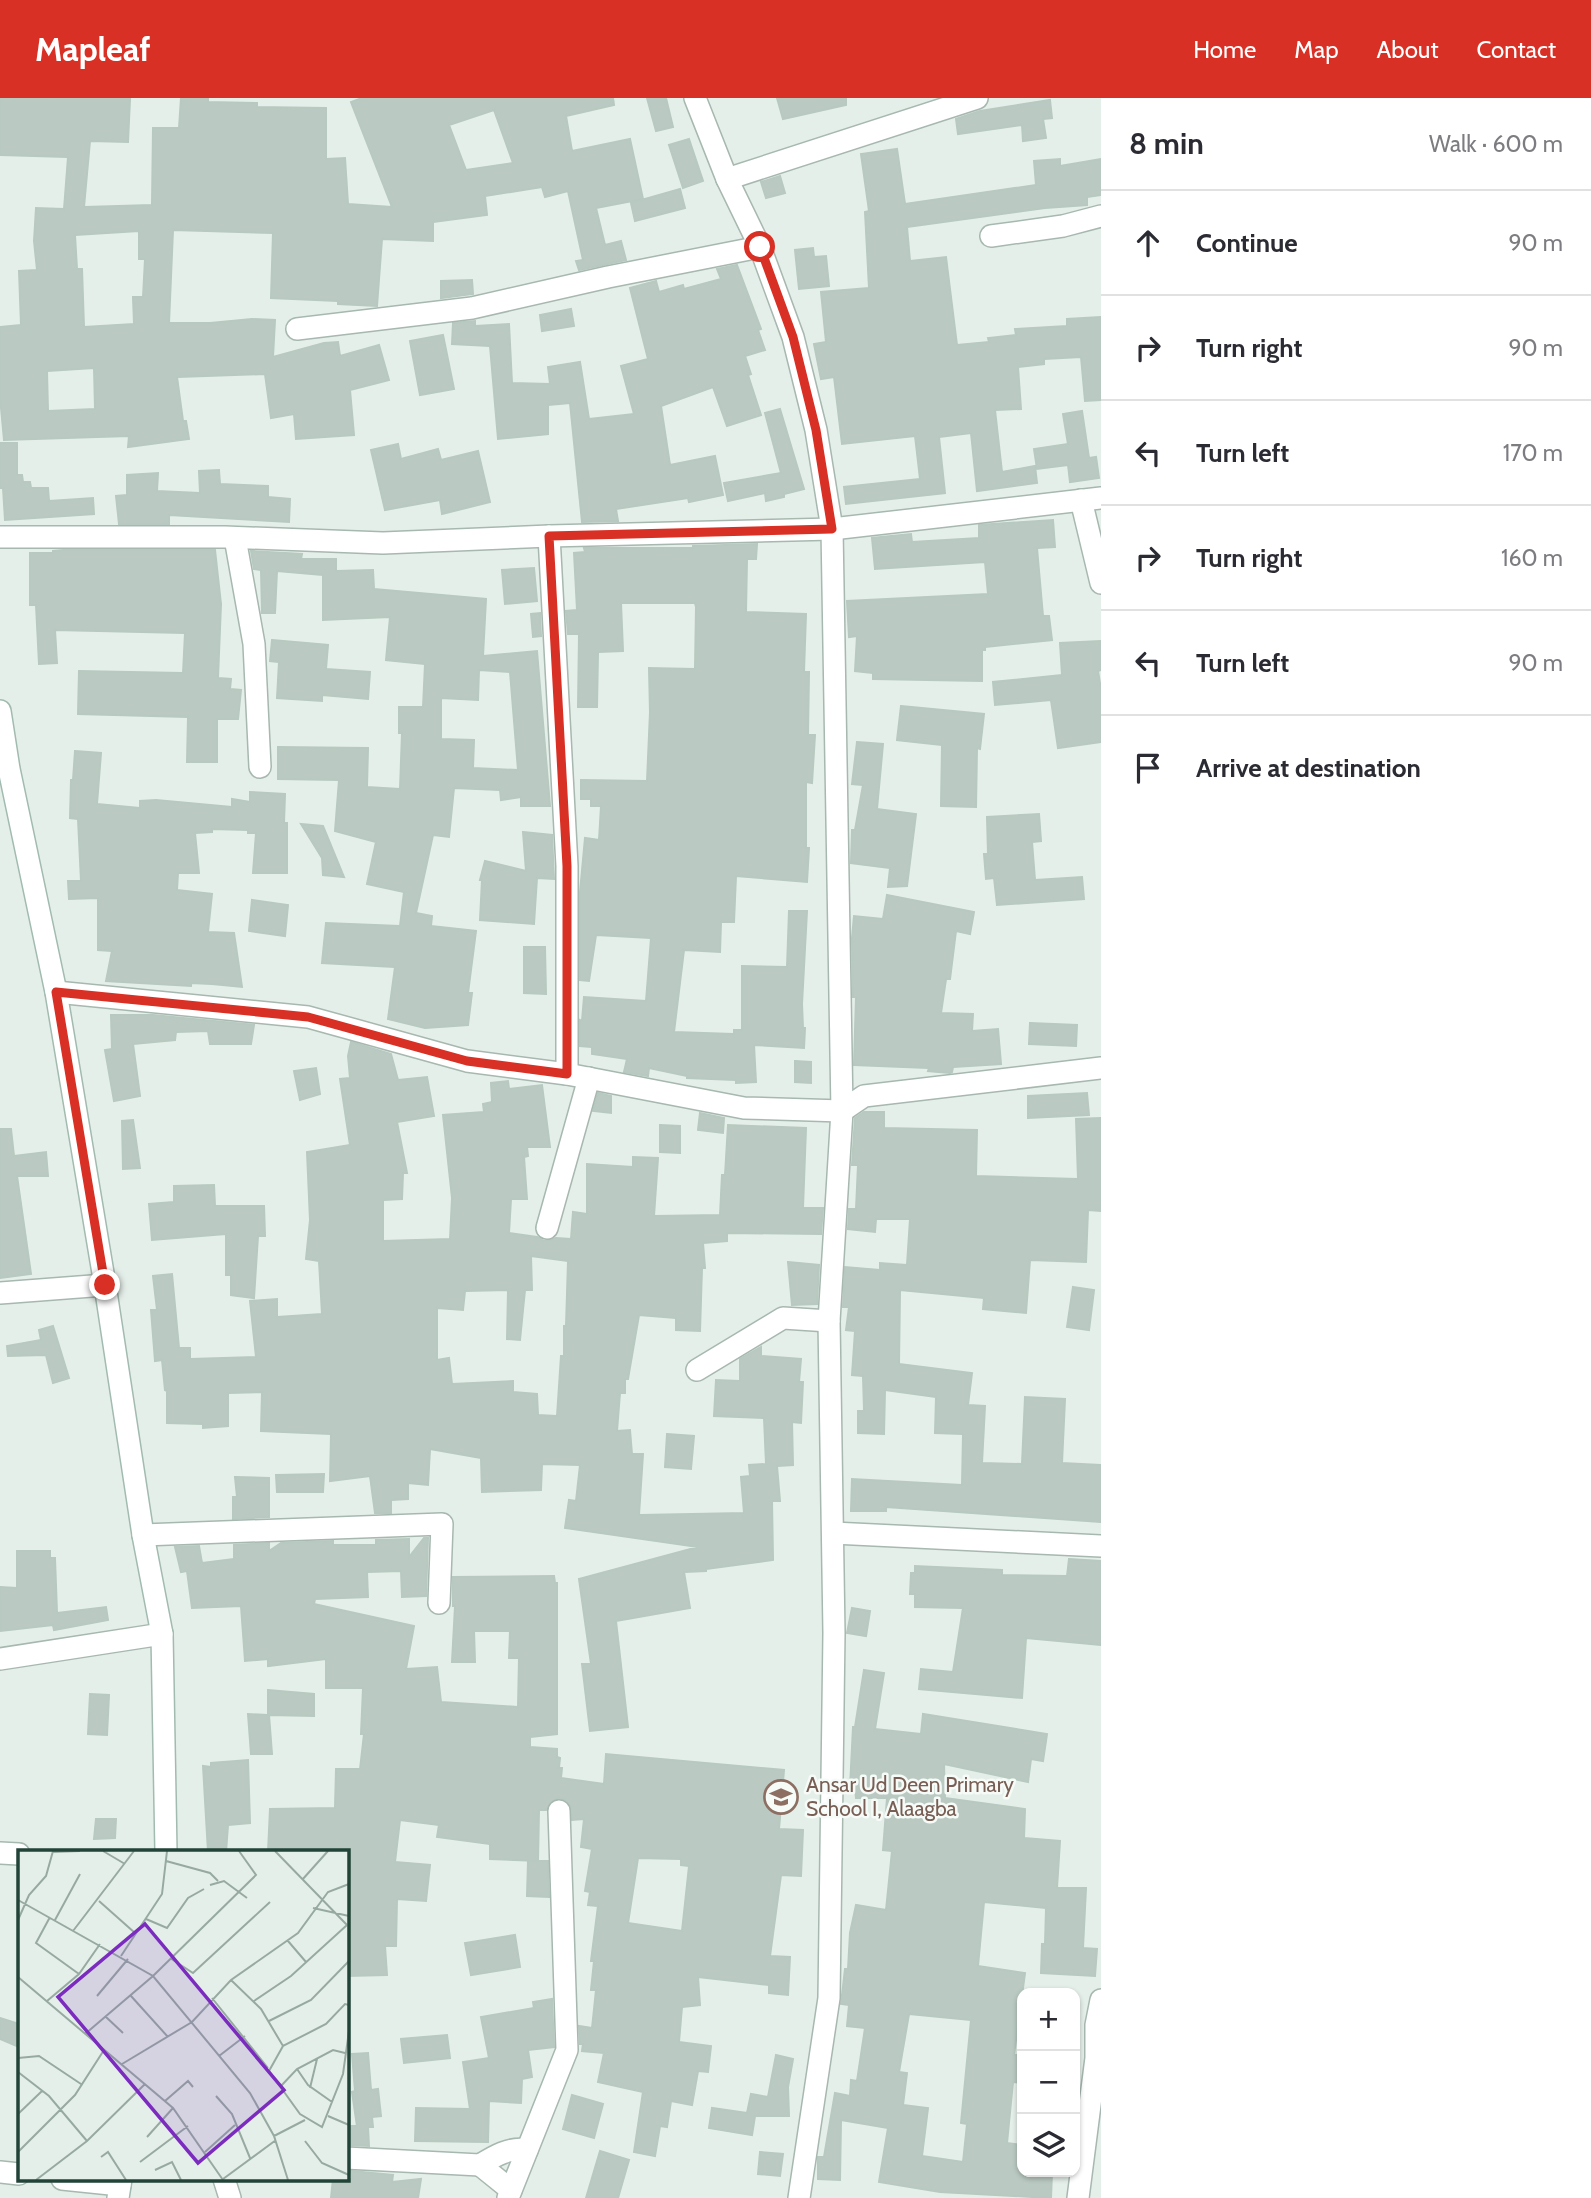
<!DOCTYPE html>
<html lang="en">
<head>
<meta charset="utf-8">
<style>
	body { margin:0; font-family:Cabin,sans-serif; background:#f2f2f3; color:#2b2b33 }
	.controls { position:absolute; right:21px; bottom:21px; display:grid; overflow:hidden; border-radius:14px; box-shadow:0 2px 5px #0004 }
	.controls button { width:63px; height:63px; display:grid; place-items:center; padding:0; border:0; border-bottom:2px solid #e1e1e2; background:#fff; color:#2b2b33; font:35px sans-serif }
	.stop { position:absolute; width:21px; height:21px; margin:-16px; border:5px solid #d93025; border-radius:50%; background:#fff }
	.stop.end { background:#d93025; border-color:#fff; box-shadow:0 2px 7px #0008 }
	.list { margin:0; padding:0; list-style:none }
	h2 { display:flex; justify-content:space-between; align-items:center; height:91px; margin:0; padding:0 28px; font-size:30px }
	h2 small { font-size:23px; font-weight:400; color:#7c7c81 }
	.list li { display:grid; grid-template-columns:46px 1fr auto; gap:21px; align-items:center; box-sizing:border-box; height:105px; padding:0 28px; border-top:2px solid #e1e1e2 }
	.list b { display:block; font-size:26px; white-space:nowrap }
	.list em { font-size:23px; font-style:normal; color:#7c7c81 }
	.icon { flex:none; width:38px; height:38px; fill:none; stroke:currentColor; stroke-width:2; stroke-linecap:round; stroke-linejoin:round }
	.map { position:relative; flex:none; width:1101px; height:2100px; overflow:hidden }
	header { display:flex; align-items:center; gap:42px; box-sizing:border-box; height:98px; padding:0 35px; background:#d93025; color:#fff }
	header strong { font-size:33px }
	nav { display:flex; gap:38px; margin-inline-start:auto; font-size:24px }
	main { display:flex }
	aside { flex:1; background:#fff }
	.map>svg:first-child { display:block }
	.building { fill:#bacac2; stroke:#b7c9c0; stroke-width:2; fill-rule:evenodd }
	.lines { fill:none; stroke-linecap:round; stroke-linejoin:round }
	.street-casing { stroke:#a7b8b0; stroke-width:24 }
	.secondary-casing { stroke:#a2bbb0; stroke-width:24 }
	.street { stroke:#fff; stroke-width:21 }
	.secondary { stroke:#fff; stroke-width:21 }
	.route { stroke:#d93025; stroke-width:9 }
	.labels { text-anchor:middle; stroke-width:5; stroke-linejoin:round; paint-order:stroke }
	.education-label { font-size:21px; fill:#785e54; stroke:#f6fbf8; text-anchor:start }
	.inset-road { fill:none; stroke:#97aaa2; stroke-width:2 }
	.view { fill:#7b2cbf; fill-opacity:0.15; stroke:#7b2cbf; stroke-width:3.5 }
	.inset-edge { fill:none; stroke:#224337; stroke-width:3.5 }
</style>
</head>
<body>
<header>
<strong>Mapleaf</strong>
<nav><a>Home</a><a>Map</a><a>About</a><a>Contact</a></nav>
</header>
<main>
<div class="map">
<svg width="1101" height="2100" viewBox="0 0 1101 2100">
	<rect width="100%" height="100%" fill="#e5efe9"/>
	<g class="building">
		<path d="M0,0L130,1L128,44L90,43L84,109L152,107L153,30H179L181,0H208V4L257,5V9L326,10V61L345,60L348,106L392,109L351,4L362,0H613L614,7L566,18L572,53L630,41L643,101L596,110L605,147L621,143L626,162L579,172L576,163L583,162L568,93L545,99L542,89L485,98L487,117L433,124V143L382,141L377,208L338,206V203L271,200L273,135L173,132L169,225H210L252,221L275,222L273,259L324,245L338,244L340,258L379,247L389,282L350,292L354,337L296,341L294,316L271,320L265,276L177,279L183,323H186L189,341L128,349L129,338L4,342L0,299V229L21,227L19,173L37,172L34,143L36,110L64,111L68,59L0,57ZM494,12L513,65L466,72L449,27ZM139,133V161H145L143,199H133L134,226L84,229L82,171H77L75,137ZM94,270L95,311L48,313L47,273Z"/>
		<path d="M647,0H666L673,29L656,33Z"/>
		<path d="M777,0H846V7L783,21Z"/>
		<path d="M1050,2L1052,20L1043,21L1046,40L1023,43L1022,27L958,36L956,21L980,13Z"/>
		<path d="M689,41L703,83L683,90L669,47Z"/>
		<path d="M897,51L905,106L1036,87L1034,63L1060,61V68L1101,61V97L1087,99V107L1045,110L907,129L910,163L946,159L957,247L989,244L988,240L1016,237L1015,231L1067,228V221L1101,219V302L1085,303L1081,259L1044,261V266L1018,269L1021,311L995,312L1002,374L1035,368L1037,385L977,393L971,335L939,339L945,395L846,406L844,389L920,381L915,338L842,346L834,279L821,281L814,246L826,244L821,194L869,190L865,114L869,113L861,56Z"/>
		<path d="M780,78L785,95L766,100L761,84Z"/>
		<path d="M680,91L685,110L635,123L631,105Z"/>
		<path d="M813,150L814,159L826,158L829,188L799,191L795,152Z"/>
		<path d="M737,167L761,231L758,232L765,252L745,258L751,276L748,277L761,317L727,328L713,289L661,308L670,367L715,358L723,397L689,404L688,400L616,411L618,423L582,424L570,305L548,307V336L498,341L490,248L452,246L453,225L475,223V228L509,226L512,285L550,286L548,269L580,264L589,321L634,316L621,268L648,261L630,190L656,183L659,194L683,187L684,191L721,181L717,171Z"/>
		<path d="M472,182L473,196L441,200V183Z"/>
		<path d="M571,211L574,228L542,233L540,217Z"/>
		<path d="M443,237L454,291L420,297L410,243Z"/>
		<path d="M780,311L804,391L784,396V399L766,403L765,395L728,403L724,385L781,375L765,315Z"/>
		<path d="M1082,313L1089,360L1096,359L1099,380L1070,384L1068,367L1037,371L1034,351L1068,346L1063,316Z"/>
		<path d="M0,345H17V377H22L23,384H30L31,390H48L49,403L93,400L94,416L5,422L3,390H0Z"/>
		<path d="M398,346L401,361L438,351L441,362L478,353L490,404L442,416L440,402L385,412L371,352Z"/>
		<path d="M219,372L220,386L268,388V399L290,401L289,424L169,417V426H119L116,398L127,397V377L158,375L157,393L200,395L199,373Z"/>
		<path d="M1053,422L1055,449L1037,450L1043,518H1049L1052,542L985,549V552H982V583L873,581V575L855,573L857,538L849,539L847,503L988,496L985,464L875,471L872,440L911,436L912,444L979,440V427Z"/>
		<path d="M757,446L756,461H747L746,514L806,516L804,574H809L808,637H815L812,685L806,684V750H809L807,784L736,778L734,824H721L720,854L684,852L674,934L734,936V932H742V868L787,869L789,813H807L802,906L803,930H805L804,950L754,947L756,984L736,985V982L687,980V978L649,970L648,978L624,974L627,961L592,956V949L580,948V922L582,923L584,899L646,903L651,840L596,837L589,883L580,882V794L585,740L599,742L601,708H591V701H581V682L647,683L650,614L649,570L695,571L696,509L695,505H621L623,553L598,554L597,609H578L579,536H568L566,513L577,512L574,455L585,454L584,450H693V448Z"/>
		<path d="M63,452H215L221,506L218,580L231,581L230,591L241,592L238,621H217V664H187L188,619L78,616L79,573L183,575L185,535L55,532L57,565L39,566L36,507H30V455H53V453Z"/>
		<path d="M251,453L302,456L301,461H336V473L373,472L374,491L486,501L483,558L537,553L550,708H521V699L501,702L500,692L454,690L449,739L433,737L416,815L432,818L431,828L476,833L468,895H472L468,927L425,930L388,921L395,869L322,865L326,825L400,828L404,794L367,786L376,744L335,733L339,682L278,681V649L368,650L367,689L400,691L402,635H399V609H423L425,566L386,562L390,519L323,522V477L277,473L275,515H262L261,472L254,471ZM479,572L510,574L518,672L473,670L474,642L441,641V600L478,602Z"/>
		<path d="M534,470L537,503L505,506L502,472Z"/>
		<path d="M540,515L541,538L533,539L531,516Z"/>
		<path d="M272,542L328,547L326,571L370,574L368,601L322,597V603L277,600L279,564L270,563Z"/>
		<path d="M1101,543V572L1098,573L1101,591V644L1058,650L1051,602L995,607L993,584L1062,577L1060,545Z"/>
		<path d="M901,608L984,616L980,651L977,650L976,709L941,708L942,647L897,642Z"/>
		<path d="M857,644L883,646L877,711L916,716L907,788L888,789L890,770L851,765L852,732H855L863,687L852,686Z"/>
		<path d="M75,653L101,655L97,706L140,710V703L156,702L232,709V701L250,704V694L285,696L284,725H287V775H253L256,735H248V732L212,731V734L195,735L199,775H178L177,792L212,796L208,834L234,835L242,889L212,886L191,885V888L106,883L112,853L98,852V800L69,801L68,783H81L78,721L70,720L71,682H73Z"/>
		<path d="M1039,716L1041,743L1032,744L1035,782L1082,779L1084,801L997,807L994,780L986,781L984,756H988L987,719Z"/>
		<path d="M301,726L323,728L344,779L323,777L322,760Z"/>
		<path d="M523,734L552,737L554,781L537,780L534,826L480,822L482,782H480L485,763L526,773Z"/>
		<path d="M887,797L974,814L970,836L956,833L950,881H946L941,915L973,916L972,933L998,931L1001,966L953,969L952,974L950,975L928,973L929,970L854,967L856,899H853L852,840L854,818L883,821Z"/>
		<path d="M252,802L288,807L285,838L249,833Z"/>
		<path d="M524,849H545L546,896L524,895Z"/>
		<path d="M111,917H153L254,927L251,946H210L208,933L176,934L175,942L133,946L140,998L114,1003L105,952L112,951Z"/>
		<path d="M1030,925L1077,927L1076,948L1029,946Z"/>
		<path d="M351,944L391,956L398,982L427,979L434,1018L397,1024L407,1075H403L402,1101L383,1102V1143L450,1141L452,1100L443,1017L484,1014L483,1006L492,1004L491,985L508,983L509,991L542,987L550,1049H527L528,1058L524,1059L527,1101H511L509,1135L537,1139L544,1143L556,1140L571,1141L573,1114L587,1116V1066L633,1069V1059L658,1060L654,1118L720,1117L722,1077H725L728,1027L806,1030L803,1110H823L821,1136L727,1135V1143L703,1145L705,1170H702L700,1233L676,1232V1220L639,1217L628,1281H625V1295H620L617,1333L630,1332L632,1356H643L639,1417L744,1415L741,1379L750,1378L749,1367L766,1366L764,1320L714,1318L716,1282L740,1283V1261L761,1249V1258L801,1261L799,1284H803L801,1325L792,1324L793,1367L777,1368L780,1403H772L773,1462L706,1471V1473L684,1474L690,1510L616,1523L628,1629L590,1633L582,1566H591L579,1481L698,1449L565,1430L569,1402L576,1403L580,1367L542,1366L541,1392L482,1394L481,1360L430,1351L428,1387L408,1385V1401L391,1402V1415H375L370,1378L330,1383L331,1336L261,1333L262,1294L228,1295V1328L203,1330V1326L167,1325V1293L165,1292L162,1262L155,1263L151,1212H157L153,1178L172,1176L179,1250H190V1261L256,1259L250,1203L277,1201V1219L322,1216L319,1163L306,1161L310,1122L307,1054L350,1047L340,981L350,980L348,958ZM531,1158L568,1163L566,1228H564V1258H561L557,1318L538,1317L537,1296L513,1294V1283L452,1286L449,1260L437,1262V1210L463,1212L465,1193L508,1192L507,1241L520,1242L525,1192H532Z"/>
		<path d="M795,963L811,964V985L795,984Z"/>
		<path d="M316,970L320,996L300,1002L294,973Z"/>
		<path d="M598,995L611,998V1015L593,1013Z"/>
		<path d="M1087,995L1089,1017L1028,1020V998Z"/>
		<path d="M864,1014H884V1030L977,1032L976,1078L1078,1081L1076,1021L1101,1020V1113L1088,1112L1086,1164L1030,1162L1026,1215L983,1211L984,1200L900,1192L899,1266L972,1275L968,1307L985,1308L982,1365L1022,1366L1025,1299L1065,1301L1062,1365L1101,1367V1424L886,1409V1413H851L852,1381L962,1387L963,1336L935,1335L936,1299L885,1292L884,1336L858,1335V1313H864L863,1278L852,1277L855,1233L846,1232L849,1209H843L845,1169L880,1172V1165L907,1167L910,1121H876L875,1134L848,1131L849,1111H856L858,1067H852L855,1020Z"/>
		<path d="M700,1015L724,1020L723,1035L698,1032Z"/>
		<path d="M133,1022L140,1070L123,1071L122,1023Z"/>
		<path d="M660,1027L680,1028V1055L660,1054Z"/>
		<path d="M0,1031H11L14,1058L46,1054L48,1078H17L31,1176L0,1180Z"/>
		<path d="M214,1087L215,1108H264L265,1138H258L254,1200L231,1197V1177H226V1136L152,1142L149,1106L174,1104V1088Z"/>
		<path d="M788,1164L819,1167L817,1206L792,1207Z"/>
		<path d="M1073,1189L1094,1192L1089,1232L1067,1229Z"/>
		<path d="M53,1228L69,1280L53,1285L46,1257L8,1258L7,1248L41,1242L39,1232Z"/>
		<path d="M667,1336L694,1338L691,1371L665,1369Z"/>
		<path d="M324,1376L323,1394H277L276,1377Z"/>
		<path d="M235,1379L269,1380V1419L233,1421V1399H237Z"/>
		<path d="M424,1440H428L426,1498L402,1499L401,1473L367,1474L368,1499L315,1501L314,1506L414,1528L406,1571L437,1569L441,1604L518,1609L519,1560H509L510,1533H474L475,1564H452L455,1508H453V1479L554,1478L555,1485H557V1636L530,1639V1649L557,1651V1659L560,1660L559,1670H562L561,1680L604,1686L606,1656L784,1672L779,1731L803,1732L801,1778L781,1777L770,1858L790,1859L788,1897L769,1895V1887L698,1879L700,1907L682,1909L679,1944L711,1948L708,1974L698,1973L692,2007L671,2003L667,2029L660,2028L655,2058L634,2054L643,1994L598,1984L604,1955L582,1953L583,1946H580L579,1928L592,1930L596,1892H591L594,1863H591L598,1808L588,1807L590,1794L585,1793L592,1751L581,1749L584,1721L572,1722L570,1707L566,1702L559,1700L553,1702L546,1712H539L538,1763L490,1761V1746L437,1739L439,1727L400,1722L395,1764L430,1767L426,1803L397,1801L396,1848H385L387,1877L346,1878V1754H268L270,1711L335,1710L336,1671H360L364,1636H361L363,1590H326V1561L268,1568V1561L245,1563L241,1508L192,1510L187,1473L181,1474L175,1449L199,1448L202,1465L234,1461V1447L269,1445V1453L281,1445L333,1443V1447H376V1442L409,1441V1459ZM638,1760L681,1761V1767L689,1768L682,1833L628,1825Z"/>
		<path d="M17,1453H50V1460H55L57,1515L106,1509L108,1522L54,1532L53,1527L1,1533L0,1489L17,1490Z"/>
		<path d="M1069,1461L1101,1463V1547L1026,1540L1022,1600L919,1591L921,1571L953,1574L963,1510L915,1509V1496H910L911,1475H915V1468L1002,1472V1477L1067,1478Z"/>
		<path d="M852,1510L870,1513L866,1538L847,1535Z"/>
		<path d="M864,1572L884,1575L875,1631L921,1636L923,1616L1047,1636L1043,1663L1031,1661L1028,1684L944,1666L945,1700L1025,1711L1024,1740L1060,1743L1057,1790H1086L1083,1850L1097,1851L1095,1878L1041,1875L1042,1846H1045L1046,1810L984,1804L978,1868L1025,1875L1014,1957H1022V1985L1013,1984L1007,2045L1022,2047V2074L1052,2075L1051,2100L940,2094L879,2084L888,2030L841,2022L840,2082L818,2081V2059H824L835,1995L850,1998L851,1982L857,1983L865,1930L847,1928L849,1907L841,1906L845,1871H848L850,1835L856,1807L886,1812L892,1753L883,1752L887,1700H856L855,1690L850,1689L853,1629H855ZM909,1916L971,1922L961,2025L967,2026L963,2064L922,2058L928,2010L903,2007L907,1975L899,1974Z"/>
		<path d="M268,1592L314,1596V1618L269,1617L272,1656H251L248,1616L268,1617Z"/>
		<path d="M90,1596L109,1597L107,1637L88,1636Z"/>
		<path d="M248,1662L250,1725L228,1727L226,1754H208L203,1668L211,1669V1665Z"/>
		<path d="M96,1721H116L115,1740L94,1741Z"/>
		<path d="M528,1763H548L549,1799L527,1798Z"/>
		<path d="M515,1837L520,1869L471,1877L465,1845Z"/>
		<path d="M552,1901L554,1949L528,1952L532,1979L522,1981L521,2005L489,2003L488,2044L415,2043L416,2010L470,2011L463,1964L489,1960L481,1919L534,1910L533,1904Z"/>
		<path d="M0,1920L19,1926V1949L0,1941Z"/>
		<path d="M447,1937L450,1960L404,1965L401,1941Z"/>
		<path d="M368,1955L371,1992L378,1991L381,2018L372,2019L373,2029H368L369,2048L351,2047L350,2028H357L352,1994L355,1993L352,1956Z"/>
		<path d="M776,1957L793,1961L788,1989L789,2018H755L752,2037L709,2030L712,2010L747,2015L751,1996L768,1999Z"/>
		<path d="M572,1997L603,2006L594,2040L563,2031Z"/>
		<path d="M600,2053L629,2062L618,2100H586Z"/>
		<path d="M760,2054L783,2056L780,2078L758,2076Z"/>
		<path d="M351,2073L393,2077L392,2084L421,2081L418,2100H331L333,2081H352Z"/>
	</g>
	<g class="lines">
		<g class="street-casing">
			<g id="street">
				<path d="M695,0L727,81L760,149L793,239L816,332L832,431L842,1013L829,1223L834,1535L829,1900L799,2100"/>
				<path d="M727,81L977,0"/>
				<path d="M991,138L1063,128L1101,118"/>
				<path d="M297,231L472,210L608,179L760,149"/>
				<path d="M1081,402L1101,485"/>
				<path d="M549,438L567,768V976"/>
				<path d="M0,439H225L383,445L549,438L832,431L1101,400"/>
				<path d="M235,440L254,546L260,669"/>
				<path d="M56,894L308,919L467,963L567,976L744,1010L842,1013L864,998L1101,970"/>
				<path d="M547,1130L589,980"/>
				<path d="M0,1195L105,1187"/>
				<path d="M697,1272L783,1220L829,1223"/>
				<path d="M833,1435L1101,1448"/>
				<path d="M143,1437L442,1426L439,1505"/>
				<path d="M0,1561L162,1536"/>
				<path d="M0,1755L19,1756"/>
				<path d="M346,2060L480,2067C493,2059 511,2048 527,2052"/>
				<path d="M480,2067L511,2092"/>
				<path d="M0,2074L19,2076"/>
				<path d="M62,2081L120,2087"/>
				<path d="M224,2081L230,2100"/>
				<path d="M508,2100L567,1952L559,1713"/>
				<path d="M1078,2100L1096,1960V1927L1101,1902"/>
			</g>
		</g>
		<g class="secondary-casing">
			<g id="secondary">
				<path d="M0,613L9,671L56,894L105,1187L143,1437L162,1536L166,1754"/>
				<path d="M118,2100L121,2081"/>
			</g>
		</g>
		<use href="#street" class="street"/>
		<use href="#secondary" class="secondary"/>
	</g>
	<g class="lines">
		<path class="route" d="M105,1187L56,894L308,919L467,963L567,976V768L549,438L832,431L816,332L793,239L760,149"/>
	</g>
	<defs>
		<g id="school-ring" transform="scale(1.75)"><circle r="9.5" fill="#f6fbf8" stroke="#8d6e63" stroke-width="1.5"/><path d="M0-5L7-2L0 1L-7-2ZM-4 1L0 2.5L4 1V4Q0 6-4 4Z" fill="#8d6e63"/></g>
	</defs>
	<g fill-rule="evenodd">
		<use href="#school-ring" x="781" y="1699"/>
	</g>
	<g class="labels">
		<g class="education-label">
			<text x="806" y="1694">Ansar Ud Deen Primary<tspan x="806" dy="24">School I, Alaagba</tspan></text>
		</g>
	</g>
	<g transform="translate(18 1752)">
		<rect width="331" height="331" fill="#e5efe9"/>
		<path class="inset-road" d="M85,1L107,14M257,1L329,75M35,2L62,1M148,11L192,23L200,31M284,30L310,1M192,35L206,31L229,48M0,50L135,126L232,243L256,286L270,330M81,51L117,83M295,58L331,66M32,67L18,93L61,124M128,69L149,78L170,48L186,39M0,70L11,45L28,26L35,1M37,70L62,24M55,81L116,1M270,91L288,112M103,106L144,44L149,1M152,108L175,123L252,52M0,127L155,258L205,330M213,130L243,159L265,196L308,174L327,154L331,155M79,146L110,109M113,146L150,187M194,148L250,218M29,151L61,124L82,94M236,151L273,126L329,75M88,167L105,183M251,171L293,150L331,111M67,184L135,126L238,25L221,1M265,196L251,221L282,264L304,277L325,224L331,181M201,206L227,186M0,208L21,206L63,234M104,214L174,172L213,130L280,83L310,42L331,34M279,219L290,235L314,252M0,222L31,246L69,291M262,237L279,219L315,200L327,203M292,238L299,209M198,246L214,264L232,308M147,251L170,231L175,237M0,264L24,241M310,266L331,275M256,286L287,270M129,287L155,258M287,291L304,313L331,325M0,302L57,245L86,200M187,302L217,275M83,307L90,302L108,330M122,312L170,276M137,320L154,312L163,330M205,329L258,290M18,330L69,291L127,234"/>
		<path class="view" d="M127,74L266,240L180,313L40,147Z"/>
		<rect width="331" height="331" class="inset-edge"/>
	</g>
</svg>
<div class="controls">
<button>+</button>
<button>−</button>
<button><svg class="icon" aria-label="layers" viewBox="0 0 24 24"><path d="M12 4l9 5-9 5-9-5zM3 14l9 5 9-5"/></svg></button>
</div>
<div class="stop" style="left:760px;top:149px"></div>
<div class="stop end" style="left:105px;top:1187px"></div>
</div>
<aside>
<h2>8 min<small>Walk · 600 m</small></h2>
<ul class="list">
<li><svg class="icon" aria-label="ahead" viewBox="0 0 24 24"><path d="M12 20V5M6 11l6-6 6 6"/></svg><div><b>Continue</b></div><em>90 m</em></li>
<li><svg class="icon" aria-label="right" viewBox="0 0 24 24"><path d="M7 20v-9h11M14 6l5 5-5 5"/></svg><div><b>Turn right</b></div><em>90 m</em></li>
<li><svg class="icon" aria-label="left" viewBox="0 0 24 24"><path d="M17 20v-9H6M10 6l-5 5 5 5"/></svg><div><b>Turn left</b></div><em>170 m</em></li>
<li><svg class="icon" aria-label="right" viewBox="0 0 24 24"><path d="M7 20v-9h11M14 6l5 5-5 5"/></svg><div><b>Turn right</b></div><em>160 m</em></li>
<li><svg class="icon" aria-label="left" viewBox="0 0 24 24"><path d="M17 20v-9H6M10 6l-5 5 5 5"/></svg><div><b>Turn left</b></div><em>90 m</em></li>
<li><svg class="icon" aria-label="arrive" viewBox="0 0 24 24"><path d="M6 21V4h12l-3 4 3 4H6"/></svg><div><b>Arrive at destination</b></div></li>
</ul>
</aside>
</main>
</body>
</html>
